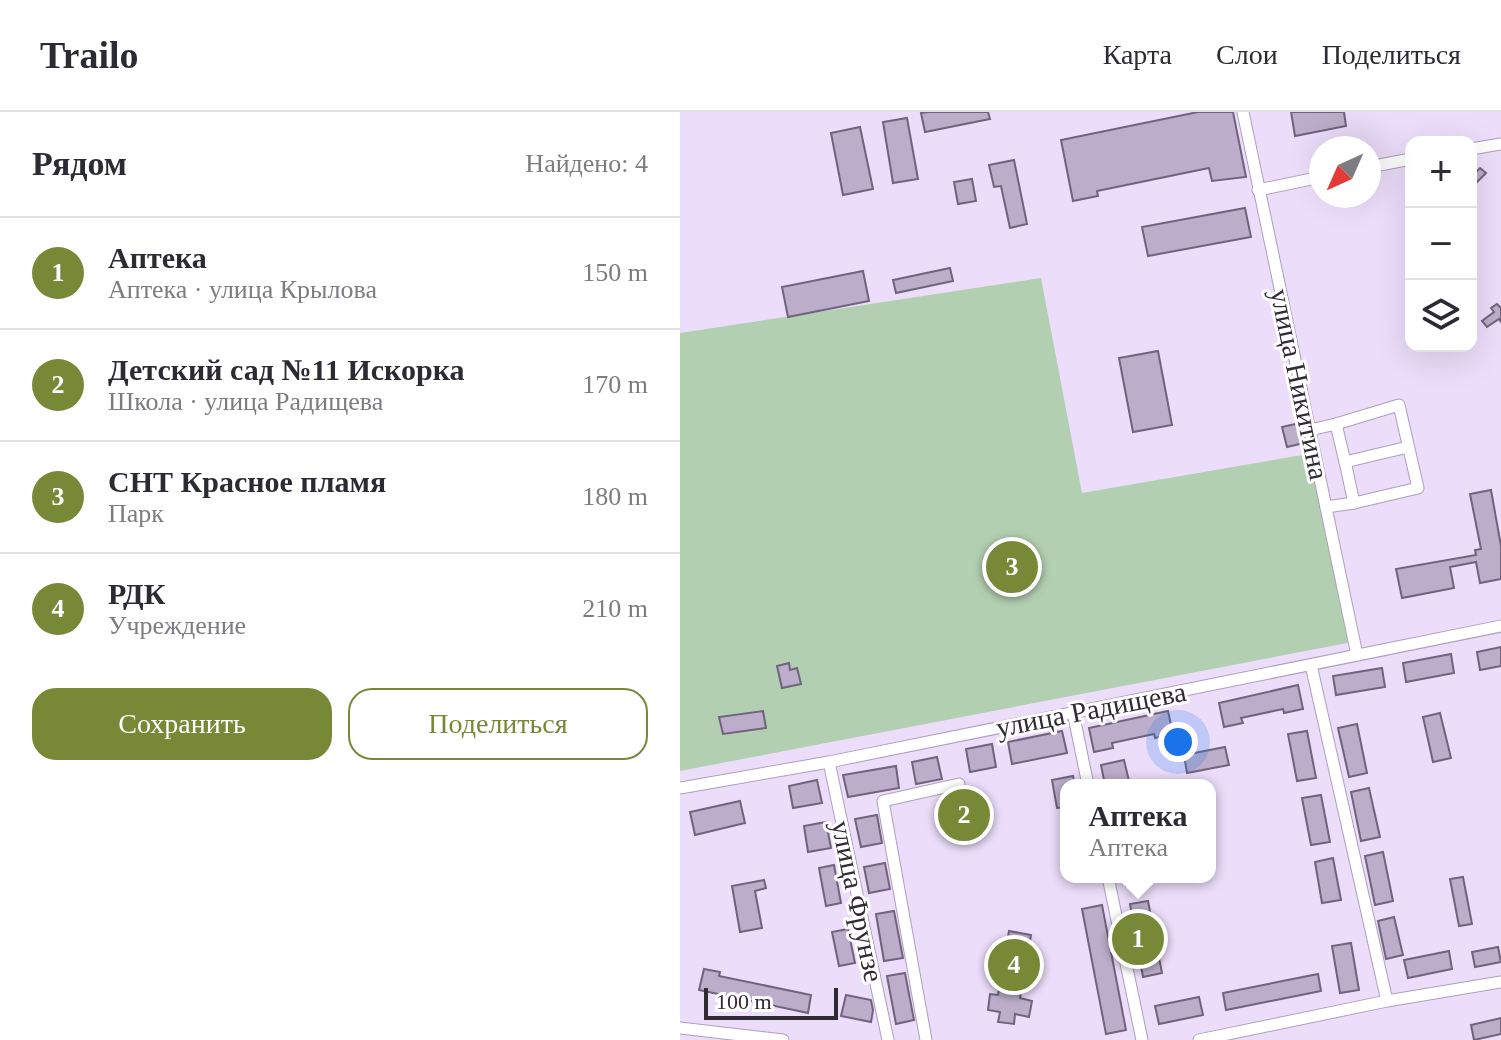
<!DOCTYPE html>
<html lang="ru">
<head>
<meta charset="utf-8">
<style>
	body { margin:0; font-family:"Times New Roman",serif; background:#f7f7f7; color:#2b2b33 }
	.controls { position:absolute; right:24px; top:24px; display:grid; overflow:hidden; border-radius:16px; box-shadow:0 8px 32px #0002 }
	.controls button { width:72px; height:72px; display:grid; place-items:center; padding:0; border:0; border-bottom:2px solid #e1e1e2; background:#fff; color:#2b2b33; font:40px sans-serif }
	.compass { position:absolute; left:629px; top:24px; width:72px; height:72px; border-radius:50%; background:#fff; box-shadow:0 8px 32px #0002; rotate:225deg }
	.scale { position:absolute; left:24px; bottom:20px; width:134px; box-sizing:border-box; padding-left:8px; border:4px solid #302a35; border-top:0; font-size:22px; line-height:28px; white-space:nowrap; color:#302a35; -webkit-text-stroke:6px #fff; paint-order:stroke }
	.you { position:absolute; left:498px; top:630px; width:28px; height:28px; margin:-20px; border:6px solid #fff; border-radius:50%; background:#1a73e8; box-shadow:0 0 0 12px #1a73e833 }
	.badge { display:grid; place-items:center; width:52px; height:52px; border-radius:50%; background:#778837; color:#fff; font-size:26px; font-weight:700 }
	.pin { position:absolute; translate:-50% -50%; border:4px solid #fff; box-shadow:0 2px 8px #0006 }
	.popup { position:absolute; left:380px; top:667px; width:156px; height:104px; box-sizing:border-box; display:grid; place-content:center; border-radius:16px; background:#fff; filter:drop-shadow(0 2px 6px #0005); font-size:26px; white-space:nowrap; color:#7c7c81 }
	.popup b { font-size:30px; color:#2b2b33 }
	.popup::after { content:''; position:absolute; left:50%; top:100%; margin-left:-16px; border:16px solid transparent; border-top-color:#fff }
	.list { margin:0; padding:0; list-style:none }
	h2 { display:flex; justify-content:space-between; align-items:center; height:104px; margin:0; padding:0 32px; font-size:34px }
	h2 small { font-size:26px; font-weight:400; color:#7c7c81 }
	.list li { display:grid; grid-template-columns:52px 1fr auto; gap:24px; align-items:center; box-sizing:border-box; height:112px; padding:0 32px; border-top:2px solid #e1e1e2 }
	.list b { display:block; font-size:30px; white-space:nowrap }
	.list p { margin:0; font-size:26px; white-space:nowrap; color:#7c7c81 }
	.list em { font-size:26px; font-style:normal; color:#7c7c81 }
	.actions { display:flex; gap:16px; padding:24px 32px }
	.actions a { flex:1; padding:18px 0; border:2px solid #778837; border-radius:24px; text-align:center; font-size:28px; color:#778837 }
	.actions .main { background:#778837; color:#fff }
	.icon { flex:none; width:44px; height:44px; fill:none; stroke:currentColor; stroke-width:2; stroke-linecap:round; stroke-linejoin:round }
	.map { position:relative; flex:none; width:821px; height:928px; overflow:hidden }
	header { display:flex; align-items:center; gap:48px; box-sizing:border-box; height:112px; padding:0 40px; background:#fff; border-bottom:2px solid #e1e1e2 }
	header strong { font-size:38px }
	nav { display:flex; gap:44px; margin-inline-start:auto; font-size:28px }
	main { display:flex }
	aside { flex:1; background:#fff }
	.map>svg:first-child { display:block }
	.green { fill:#b3cfb1 }
	.building { fill:#bcaeca; stroke:#70637d; stroke-width:2 }
	.lines { fill:none; stroke-linecap:round; stroke-linejoin:round }
	.minor-casing { stroke:#ad9fba; stroke-width:13 }
	.minor { stroke:#fff; stroke-width:11 }
	.labels { text-anchor:middle; stroke-width:6; stroke-linejoin:round; paint-order:stroke }
	.street-label { font-size:28px; fill:#302a35; stroke:#fff }
</style>
</head>
<body>
<header>
<strong>Trailo</strong>
<nav><a>Карта</a><a>Слои</a><a>Поделиться</a></nav>
</header>
<main>
<aside>
<h2>Рядом<small>Найдено: 4</small></h2>
<ul class="list">
<li><span class="badge">1</span><div><b>Аптека</b><p>Аптека · улица Крылова</p></div><em>150 m</em></li>
<li><span class="badge">2</span><div><b>Детский сад №11 Искорка</b><p>Школа · улица Радищева</p></div><em>170 m</em></li>
<li><span class="badge">3</span><div><b>СНТ Красное пламя</b><p>Парк</p></div><em>180 m</em></li>
<li><span class="badge">4</span><div><b>РДК</b><p>Учреждение</p></div><em>210 m</em></li>
</ul>
<div class="actions"><a class="main">Сохранить</a><a>Поделиться</a></div>
</aside>
<div class="map">
<svg width="821" height="928" viewBox="0 0 821 928">
	<rect width="100%" height="100%" fill="#ecddfa"/>
	<path class="green" d="M361,166L402,381L640,340L678,529L0,659V221Z"/>
	<g class="building">
		<path d="M249,0H308L310,7L245,20L241,1Z"/>
		<path d="M518,0H553L566,65L532,69L529,56L417,79L418,84L393,89L381,28Z"/>
		<path d="M611,0H664L666,14L615,24Z"/>
		<path d="M227,6L238,67L213,71L203,10Z"/>
		<path d="M180,15L193,77L163,83L151,21Z"/>
		<path d="M334,48L347,112L330,116L321,74L314,75L309,53Z"/>
		<path d="M800,56L806,61L791,76V65Z"/>
		<path d="M292,67L296,89L278,92L274,70Z"/>
		<path d="M565,96L571,125L468,144L462,115Z"/>
		<path d="M270,156L273,169L216,181L213,168Z"/>
		<path d="M183,159L189,189L108,205L102,175Z"/>
		<path d="M817,192L821,196V210L819,207L807,215L802,209L814,200L811,196Z"/>
		<path d="M478,239L492,313L453,320L439,246Z"/>
		<path d="M620,311L624,331L607,335L602,315Z"/>
		<path d="M811,378L821,434V467L800,471L796,450L770,455L774,476L722,486L716,457L796,443L795,438L801,437L790,382Z"/>
		<path d="M821,535V554L800,558L797,540Z"/>
		<path d="M771,542L774,561L726,570L723,551Z"/>
		<path d="M109,551L110,558L117,556L121,572L102,576L97,554Z"/>
		<path d="M702,556L705,575L656,583L653,564Z"/>
		<path d="M618,573L623,597L604,601L603,597L561,606L563,611L544,615L539,591Z"/>
		<path d="M83,599L86,616L43,622L39,605Z"/>
		<path d="M488,599L493,622L475,626L474,622L432,631L433,636L414,640L409,616Z"/>
		<path d="M760,601L771,646L753,650L743,605Z"/>
		<path d="M677,612L687,661L669,665L658,616Z"/>
		<path d="M382,619L387,641L332,652L328,630Z"/>
		<path d="M627,619L636,666L617,669L608,622Z"/>
		<path d="M312,632L316,655L290,660L286,637Z"/>
		<path d="M545,635L549,653L507,661L504,643Z"/>
		<path d="M257,645L262,667L236,672L232,650Z"/>
		<path d="M444,648L450,673H425L421,653Z"/>
		<path d="M216,654L219,676L168,685L163,663Z"/>
		<path d="M393,664L395,673H386V695L377,696L372,668Z"/>
		<path d="M137,668L142,691L113,696L109,674Z"/>
		<path d="M689,676L700,725L681,729L671,680Z"/>
		<path d="M641,683L650,730L631,733L622,686Z"/>
		<path d="M60,689L65,711L15,723L10,700Z"/>
		<path d="M300,691L304,709L267,715L264,697Z"/>
		<path d="M197,703L202,731L181,735L175,707Z"/>
		<path d="M146,710L151,736L128,740L124,714Z"/>
		<path d="M703,740L713,789L695,793L685,744Z"/>
		<path d="M653,746L661,788L642,791L635,750Z"/>
		<path d="M205,751L210,777L189,781L184,755Z"/>
		<path d="M154,753L161,791L146,794L139,756Z"/>
		<path d="M445,765H471L472,768L446,774Z"/>
		<path d="M783,765L792,812L779,814L770,767Z"/>
		<path d="M84,768L86,776L75,779L82,816L60,820L52,774Z"/>
		<path d="M468,789L482,861L463,865L450,792Z"/>
		<path d="M422,793L446,918L426,922L402,797Z"/>
		<path d="M214,799L223,846L204,849L196,802Z"/>
		<path d="M714,805L723,843L706,847L698,809Z"/>
		<path d="M168,817L175,851L159,854L152,820Z"/>
		<path d="M329,819L351,823L340,886L352,889L349,905L335,902L334,912L318,910L320,900L308,898L310,882L318,883Z"/>
		<path d="M671,831L679,878L660,881L652,834Z"/>
		<path d="M818,835L821,850L795,855L792,840Z"/>
		<path d="M769,839L772,857L728,866L724,848Z"/>
		<path d="M24,857L40,860L39,864L131,883L128,901L19,878Z"/>
		<path d="M225,861L234,908L216,912L207,864Z"/>
		<path d="M638,862L641,879L546,898L543,881Z"/>
		<path d="M166,883L191,888L193,898L191,910L161,904Z"/>
		<path d="M519,885L523,903L479,912L475,894Z"/>
		<path d="M821,906V922L794,928L791,913Z"/>
	</g>
	<g class="lines">
		<g class="minor-casing">
			<g id="minor">
				<path d="M563,0L677,543"/>
				<path d="M791,37L821,32"/>
				<path d="M689,55L731,47"/>
				<path d="M578,78L641,65"/>
				<path d="M630,318L656,312L657,317"/>
				<path d="M674,391L738,376L719,293L656,312L665,350L728,335"/>
				<path d="M646,395L674,391L664,345"/>
				<path d="M631,553L707,889"/>
				<path d="M393,600L408,673"/>
				<path d="M149,650L208,928"/>
				<path d="M0,676L149,650L821,514"/>
				<path d="M428,765L462,928"/>
				<path d="M0,916L103,928"/>
				<path d="M246,928L203,689L279,672"/>
				<path d="M519,928L707,889L821,870"/>
			</g>
		</g>
		<use href="#minor" class="minor"/>
	</g>
	<g class="labels">
		<g class="street-label">
			<text transform="translate(620 272) rotate(78)" y="10">улица Никитина</text>
			<text transform="translate(411 597) rotate(-11)" y="10">улица Радищева</text>
			<text transform="translate(178 789) rotate(78)" y="10">улица Фрунзе</text>
		</g>
	</g>
</svg>
<div class="controls">
<button>+</button>
<button>−</button>
<button><svg class="icon" aria-label="layers" viewBox="0 0 24 24"><path d="M12 4l9 5-9 5-9-5zM3 14l9 5 9-5"/></svg></button>
</div>
<svg class="compass" viewBox="-18 -18 36 36"><path d="M0-13l5 13h-10z" fill="#e53935"/><path d="M0 13l5-13h-10z" fill="#7c7c81"/></svg>
<div class="scale">100 m</div>
<div class="you"></div>
<div class="pin badge" style="left:458px;top:827px">1</div>
<div class="popup"><b>Аптека</b>Аптека</div>
<div class="pin badge" style="left:284px;top:703px">2</div>
<div class="pin badge" style="left:332px;top:455px">3</div>
<div class="pin badge" style="left:334px;top:853px">4</div>
</div>
</main>
</body>
</html>
